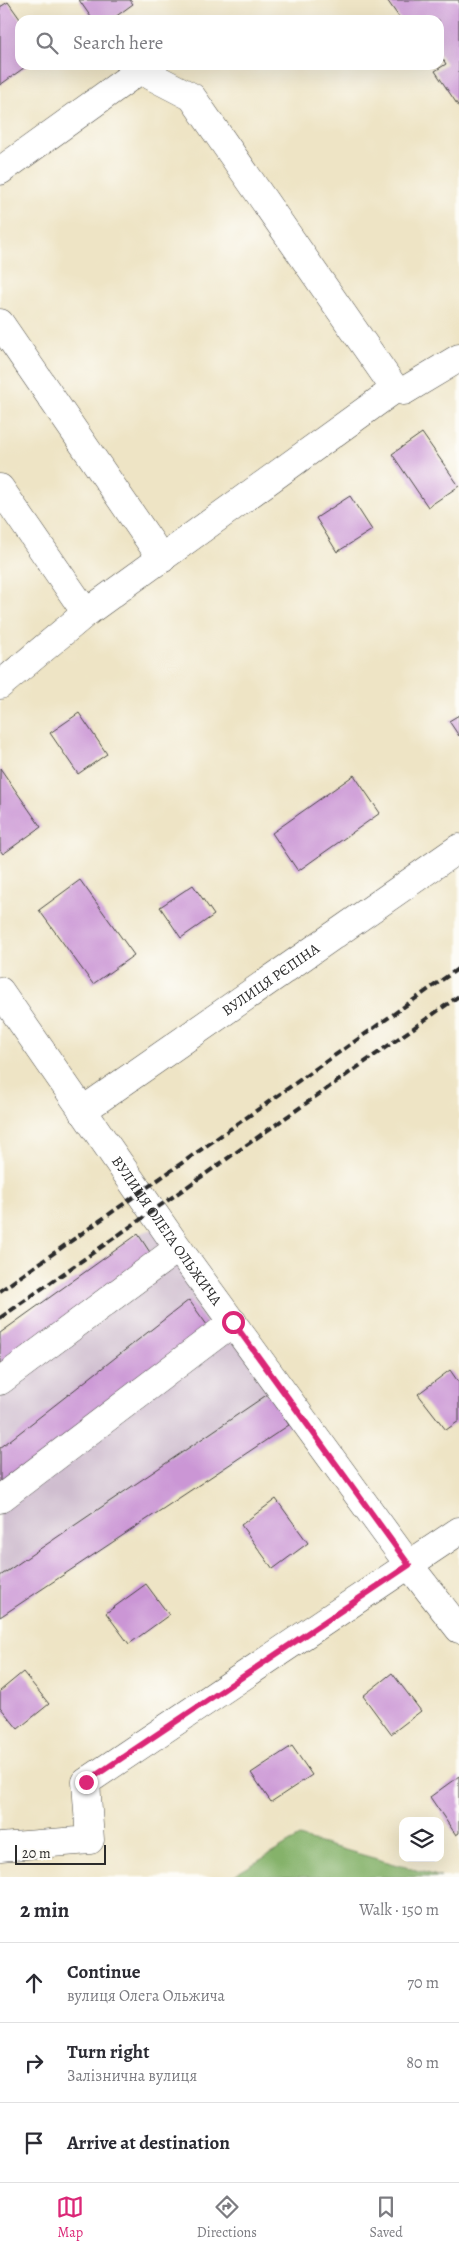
<!DOCTYPE html>
<html lang="en">
<head>
<meta charset="utf-8">
<style>
	body { margin:0; font-family:Alegreya,serif; background:#f2f2f3; color:#2b2b33 }
	.controls { position:absolute; right:15px; bottom:15px; display:grid; overflow:hidden; border-radius:10px; box-shadow:0 5px 20px #0002 }
	.controls button { width:45px; height:45px; display:grid; place-items:center; padding:0; border:0; border-bottom:1px solid #e1e1e2; background:#fff; color:#2b2b33; font:25px sans-serif }
	.scale { position:absolute; left:15px; bottom:12px; width:91px; box-sizing:border-box; padding-left:5px; border:2px solid #2b2b2b; border-top:0; font-size:14px; line-height:18px; white-space:nowrap; color:#2b2b2b; -webkit-text-stroke:4px #fdfcf7; paint-order:stroke }
	.stop { position:absolute; width:15px; height:15px; margin:-11px; border:4px solid #db2777; border-radius:50%; background:#fff }
	.stop.end { background:#db2777; border-color:#fff; box-shadow:0 1px 5px #0008 }
	.list { margin:0; padding:0; list-style:none }
	h2 { display:flex; justify-content:space-between; align-items:center; height:65px; margin:0; padding:0 20px; font-size:21px }
	h2 small { font-size:16px; font-weight:400; color:#7c7c81 }
	.list li { display:grid; grid-template-columns:32px 1fr auto; gap:15px; align-items:center; box-sizing:border-box; height:80px; padding:0 20px; border-top:1px solid #e1e1e2 }
	.list b { display:block; font-size:19px; white-space:nowrap }
	.list p { margin:0; font-size:16px; white-space:nowrap; color:#7c7c81 }
	.list em { font-size:16px; font-style:normal; color:#7c7c81 }
	.icon { flex:none; width:28px; height:28px; fill:none; stroke:currentColor; stroke-width:2; stroke-linecap:round; stroke-linejoin:round }
	.map { position:relative; flex:none; width:459px; height:1877px; overflow:hidden }
	.search { position:absolute; background:#fff; box-shadow:0 5px 20px #0002; left:15px; right:15px; top:15px; height:55px; display:flex; align-items:center; gap:12px; box-sizing:border-box; padding:0 18px; border-radius:15px; color:#7c7c81; font-size:19px }
	.sheet { height:305px; background:#fff }
	nav { display:flex; justify-content:space-around; align-items:center; box-sizing:border-box; height:70px; border-top:1px solid #e1e1e2; background:#fff; font-size:14px; color:#7c7c81 }
	nav a { display:grid; justify-items:center; gap:2px }
	nav .on { color:#db2777 }
	.map>svg:first-child { display:block }
	.industrial { fill:#cfbdcf }
	.forest { fill:#85b26b; stroke:#586e4b }
	.building { fill:#cb96d5 }
	.lines { fill:none; stroke-linecap:round; stroke-linejoin:round }
	.minor-casing { stroke:#484742; stroke-width:29 }
	.minor { stroke:#fff; stroke-width:28 }
	.rail { stroke:#2b2b2b; stroke-width:4; stroke-dasharray:8 4; stroke-linecap:butt }
	.route { stroke:#db2777; stroke-width:6 }
	.labels { text-anchor:middle; stroke-width:4; stroke-linejoin:round; paint-order:stroke }
	.street-label { font-size:15px; fill:#2b2b2b; stroke:#fdfcf7 }
</style>
</head>
<body>
<div class="map">
<svg width="459" height="1877" viewBox="0 0 459 1877">
	<rect width="100%" height="100%" fill="#fdfcf7"/>
	<filter id="ink" filterUnits="userSpaceOnUse"><feTurbulence type="fractalNoise" baseFrequency=".02" numOctaves="2"/><feDisplacementMap in="SourceGraphic" scale="10" xChannelSelector="R" yChannelSelector="G"/><feConvolveMatrix kernelMatrix="1 2 1 2 8 2 1 2 1" color-interpolation-filters="sRGB"/></filter>
	<filter id="wash" filterUnits="userSpaceOnUse"><feTurbulence type="fractalNoise" baseFrequency=".0096" numOctaves="4" result="noise"/><feDisplacementMap in="SourceGraphic" scale="20" xChannelSelector="R" yChannelSelector="G"/><feGaussianBlur stdDeviation="1.12" result="paint"/><feColorMatrix in="noise" values="0 0 0 0 0 0 0 0 0 0 0 0 0 0 0 0 0 1.4 0 .05"/><feComposite in="paint" operator="in"/></filter>
	<g filter="url(#wash)">
		<rect width="100%" height="100%" fill="#eee4c5"/>
		<path class="industrial" d="M156,1228L302,1419L0,1617V1333L138,1234Z"/>
		<path class="forest" d="M299,1837L441,1877H231Z"/>
		<g id="blocks">
			<g class="building">
				<path d="M79,0H130L133,4L111,20H93Z"/>
				<path d="M387,0H459V107L435,71L446,64L439,53V20H401Z"/>
				<path d="M8,2L20,19V65H28L0,85V7Z"/>
				<path d="M422,433L459,486L428,507L392,454Z"/>
				<path d="M350,496L372,530L337,552L316,518Z"/>
				<path d="M79,713L107,754L78,774L50,733Z"/>
				<path d="M459,715V736L449,721Z"/>
				<path d="M0,768L41,827L3,854L0,850Z"/>
				<path d="M354,775L380,813L298,871L272,833Z"/>
				<path d="M80,880L134,955L93,984L39,910Z"/>
				<path d="M193,885L214,915L181,938L160,907Z"/>
				<path d="M138,1234L155,1260L0,1370V1333Z"/>
				<path d="M189,1300L215,1336L0,1497V1448Z"/>
				<path d="M450,1370L459,1383V1421L446,1430L418,1394Z"/>
				<path d="M268,1394L289,1425L0,1617V1576Z"/>
				<path d="M276,1499L308,1543L273,1569L241,1525Z"/>
				<path d="M146,1584L169,1615L129,1644L106,1613Z"/>
				<path d="M23,1672L49,1704L18,1729L0,1707V1691Z"/>
				<path d="M392,1673L421,1711L391,1734L363,1696Z"/>
				<path d="M292,1746L312,1775L271,1802L251,1773Z"/>
				<path d="M459,1776V1833L456,1835L430,1797Z"/>
			</g>
		</g>
	</g>
	<g filter="url(#ink)">
		<use href="#blocks" fill-opacity="0" stroke="#484742" stroke-width="1"/>
		<g class="lines">
			<g class="minor-casing">
				<g id="minor">
					<path d="M0,171L140,70L192,97L395,389"/>
					<path d="M0,323L162,559"/>
					<path d="M0,488L86,613"/>
					<path d="M0,685L86,613L395,389L404,391L459,358"/>
					<path id="s1" d="M0,991L178,1248L409,1565L459,1629"/>
					<path id="s2" d="M82,1111L459,848"/>
					<path d="M0,1381L178,1248"/>
					<path d="M0,1499L233,1322"/>
					<path d="M0,1847L90,1840L86,1782L459,1531"/>
				</g>
			</g>
			<use href="#minor" class="minor"/>
			<g class="rail">
				<path d="M0,1291L459,968"/>
				<path d="M0,1318L459,996"/>
			</g>
		</g>
	</g>
	<g class="lines" filter="url(#ink)">
		<path class="route" d="M86,1782L409,1565L233,1322"/>
	</g>
	<g class="labels">
		<g class="street-label">
			<text dy="5" stroke="none"><textPath href="#s2" startOffset="230">ВУЛИЦЯ РЄПІНА</textPath></text>
			<text dy="5" stroke="none"><textPath href="#s1" startOffset="292">ВУЛИЦЯ ОЛЕГА ОЛЬЖИЧА</textPath></text>
		</g>
	</g>
</svg>
<div class="controls">
<button><svg class="icon" aria-label="layers" viewBox="0 0 24 24"><path d="M12 4l9 5-9 5-9-5zM3 14l9 5 9-5"/></svg></button>
</div>
<div class="scale">20 m</div>
<div class="stop" style="left:233px;top:1322px"></div>
<div class="stop end" style="left:86px;top:1782px"></div>
<div class="search"><svg class="icon" aria-label="search" viewBox="0 0 24 24"><circle cx="10" cy="10" r="6"/><path d="M15 15l6 6"/></svg>Search here</div>
</div>
<section class="sheet">
<h2>2 min<small>Walk · 150 m</small></h2>
<ul class="list">
<li><svg class="icon" aria-label="ahead" viewBox="0 0 24 24"><path d="M12 20V5M6 11l6-6 6 6"/></svg><div><b>Continue</b><p>вулиця Олега Ольжича</p></div><em>70 m</em></li>
<li><svg class="icon" aria-label="right" viewBox="0 0 24 24"><path d="M7 20v-9h11M14 6l5 5-5 5"/></svg><div><b>Turn right</b><p>Залізнична вулиця</p></div><em>80 m</em></li>
<li><svg class="icon" aria-label="arrive" viewBox="0 0 24 24"><path d="M6 21V4h12l-3 4 3 4H6"/></svg><div><b>Arrive at destination</b></div></li>
</ul>
</section>
<nav>
<a class="on"><svg class="icon" aria-label="map" viewBox="0 0 24 24"><path d="M3 6l6-2 6 2 6-2v14l-6 2-6-2-6 2zM9 4v14M15 6v14"/></svg>Map</a>
<a><svg class="icon" aria-label="directions" viewBox="0 0 24 24"><path d="M12 3l9 9-9 9-9-9zM9 14v-3h6M13 9l2 2-2 2"/></svg>Directions</a>
<a><svg class="icon" aria-label="saved" viewBox="0 0 24 24"><path d="M7 4h10v16l-5-4-5 4z"/></svg>Saved</a>
</nav>
</body>
</html>
